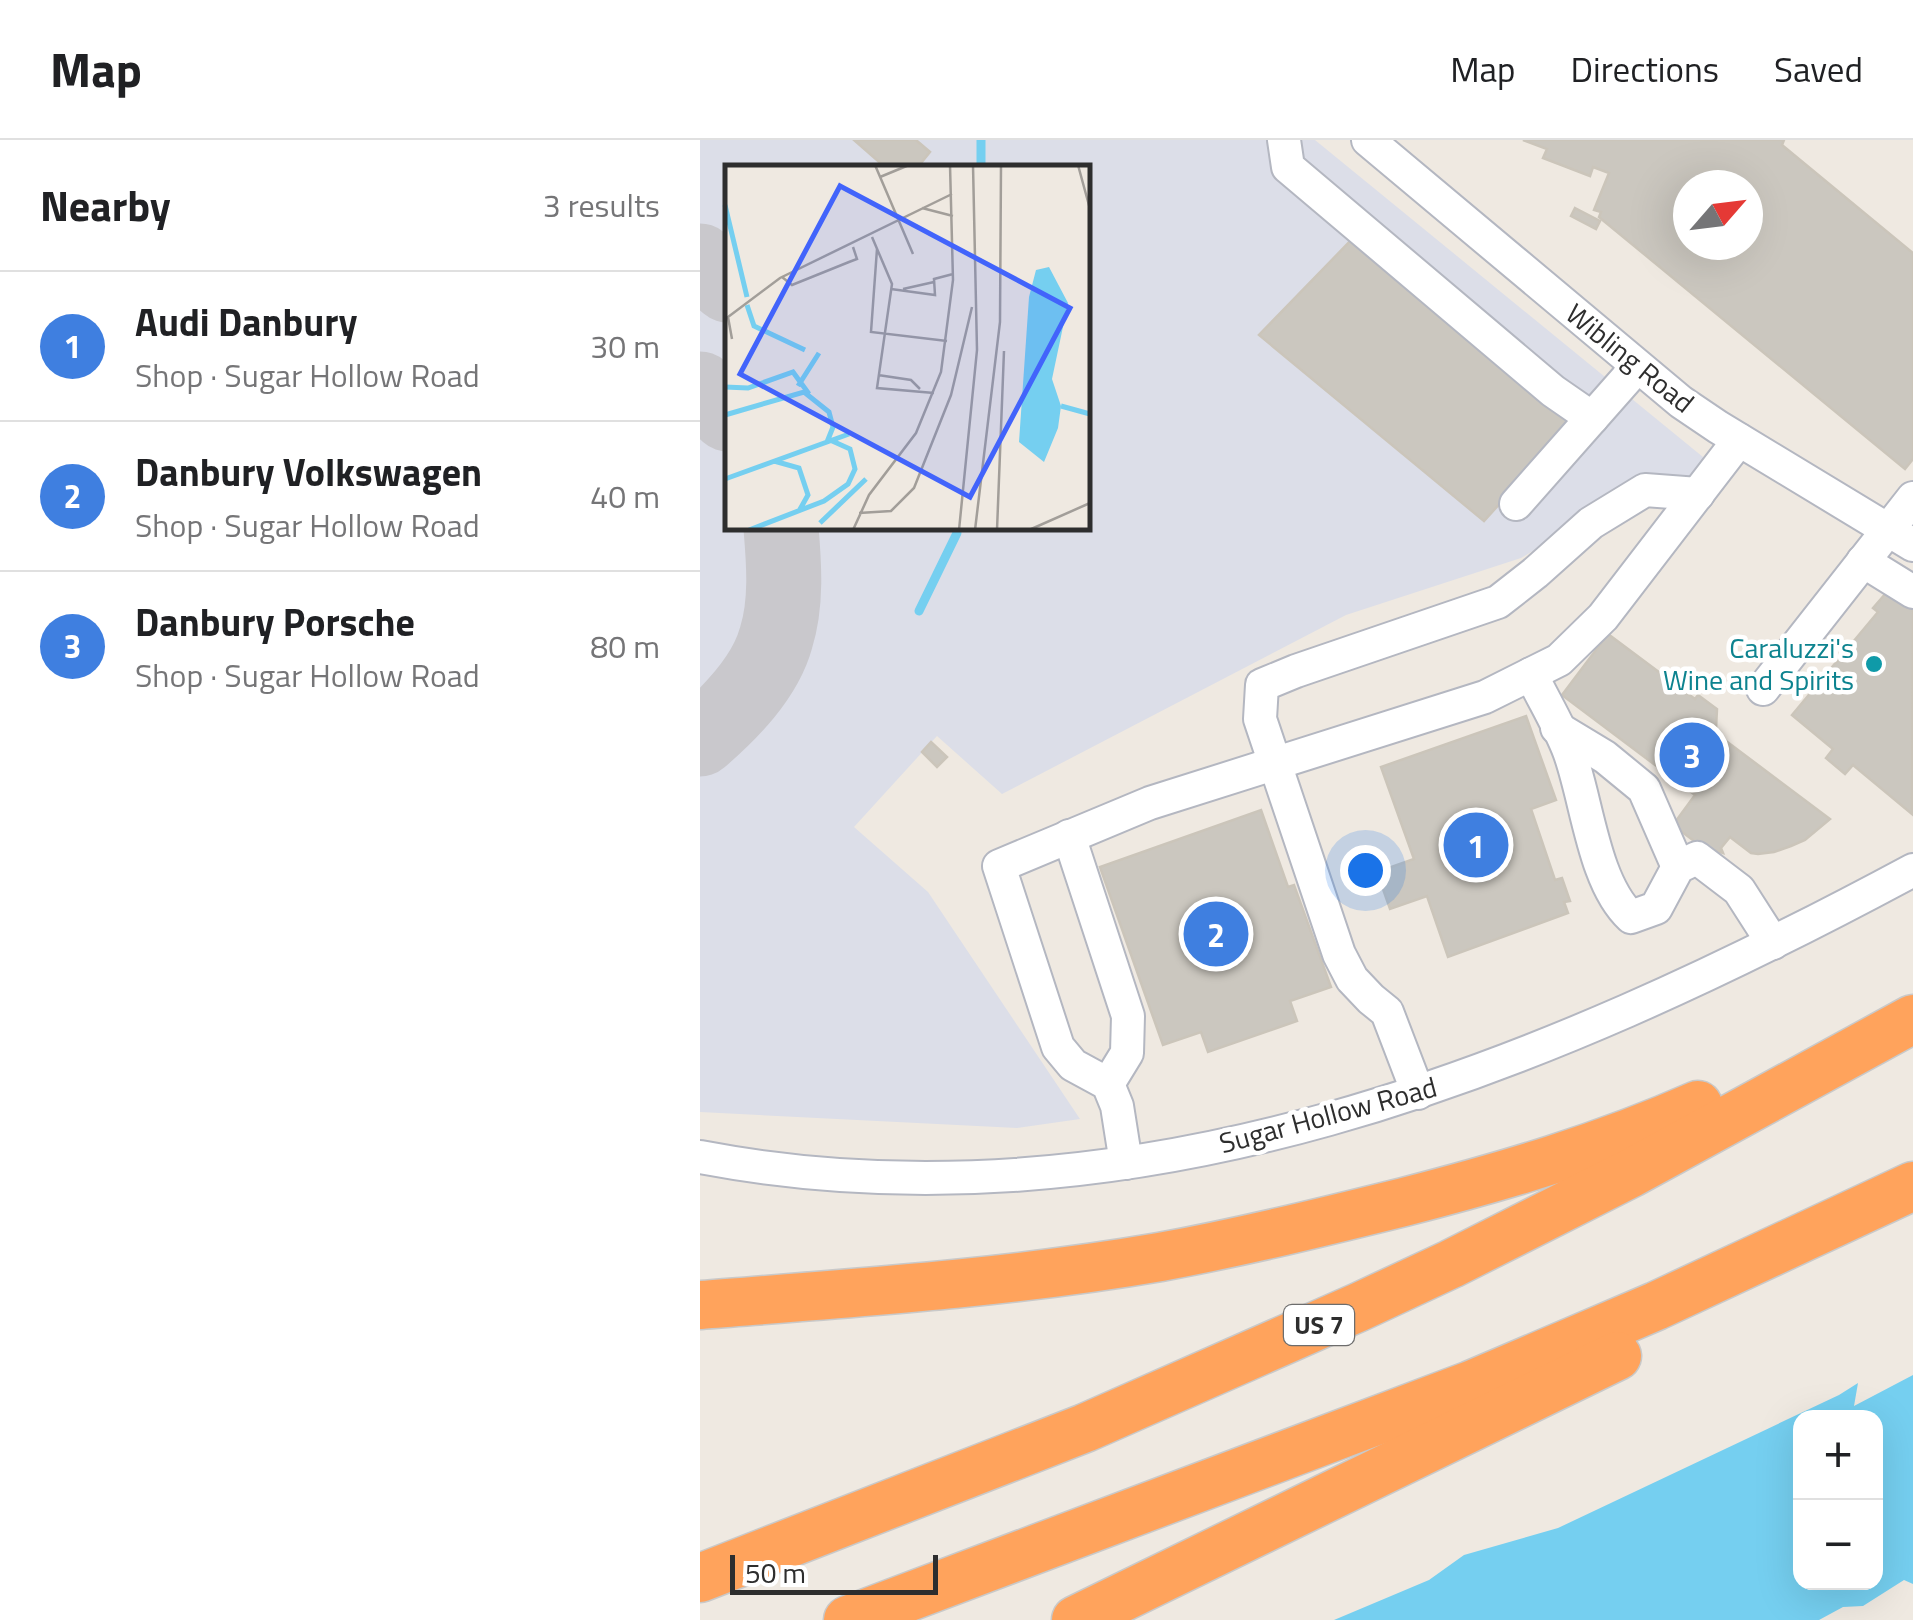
<!DOCTYPE html>
<html lang="en">
<head>
<meta charset="utf-8">
<style>
	body { margin:0; font-family:"Titillium Web",sans-serif; background:#f2f2f2; color:#202124 }
	.controls { position:absolute; right:30px; bottom:30px; display:grid; overflow:hidden; border-radius:20px; box-shadow:0 10px 40px #0002 }
	.controls button { width:90px; height:90px; display:grid; place-items:center; padding:0; border:0; border-bottom:2px solid #e0e0e0; background:#fff; color:#202124; font:50px sans-serif }
	.compass { position:absolute; left:973px; top:30px; width:90px; height:90px; border-radius:50%; background:#fff; box-shadow:0 10px 40px #0002; rotate:62deg }
	.scale { position:absolute; left:30px; bottom:25px; width:208px; box-sizing:border-box; padding-left:10px; border:5px solid #2e2e2e; border-top:0; font-size:28px; line-height:35px; white-space:nowrap; color:#2e2e2e; -webkit-text-stroke:8px #fff; paint-order:stroke }
	.you { position:absolute; left:665px; top:730px; width:35px; height:35px; margin:-25px; border:8px solid #fff; border-radius:50%; background:#1a73e8; box-shadow:0 0 0 15px #1a73e833 }
	.badge { display:grid; place-items:center; width:65px; height:65px; border-radius:50%; background:#4264fb; color:#fff; font-size:32px; font-weight:700 }
	.pin { position:absolute; translate:-50% -50%; border:5px solid #fff; box-shadow:0 2px 10px #0006 }
	.list { margin:0; padding:0; list-style:none }
	h2 { display:flex; justify-content:space-between; align-items:center; height:130px; margin:0; padding:0 40px; font-size:42px }
	h2 small { font-size:32px; font-weight:400; color:#757577 }
	.list li { display:grid; grid-template-columns:65px 1fr auto; gap:30px; align-items:center; box-sizing:border-box; height:150px; padding:0 40px; border-top:2px solid #e0e0e0 }
	.list b { display:block; font-size:38px; white-space:nowrap }
	.list p { margin:0; font-size:32px; white-space:nowrap; color:#757577 }
	.list em { font-size:32px; font-style:normal; color:#757577 }
	.map { position:relative; flex:none; width:1213px; height:1480px; overflow:hidden }
	header { display:flex; align-items:center; gap:60px; box-sizing:border-box; height:140px; padding:0 50px; background:#fff; border-bottom:2px solid #e0e0e0 }
	header strong { font-size:48px }
	nav { display:flex; gap:55px; margin-inline-start:auto; font-size:35px }
	main { display:flex }
	aside { flex:1; background:#fff }
	.map>svg:first-child { display:block }
	.airport { fill:#dcdee8; fill-rule:evenodd }
	.water { fill:#75cff0; fill-rule:evenodd }
	.lines { fill:none; stroke-linecap:round; stroke-linejoin:round }
	.stream { stroke:#75cff0; stroke-width:9 }
	.taxiway { stroke:#c9c8cc; stroke-width:75 }
	.building { fill:#cbc7bf; stroke:#cbc5ba; stroke-width:2.5; fill-rule:evenodd }
	.minor-casing { stroke:#b4b7c1; stroke-width:36 }
	.highway-casing { stroke:#c9c9c9; stroke-width:51 }
	.minor { stroke:#fff; stroke-width:32 }
	.highway { stroke:#ffa35c; stroke-width:48 }
	.culture-dot { fill:#0f9aa8; stroke:#fff; stroke-width:4 }
	.labels { text-anchor:middle; stroke-width:9; stroke-linejoin:round; paint-order:stroke }
	.shield { fill:#fff; stroke:#6d6d6d; stroke-width:2.5 }
	.shield-label { font-size:25px; font-weight:bold; fill:#2e2e2e }
	.street-label { font-size:28px; fill:#2e2e2e; stroke:#fff }
	.culture-label { font-size:28px; fill:#0d838f; stroke:#fff; text-anchor:end }
	.inset-river { fill:none; stroke:#75cff0; stroke-width:5 }
	.inset-road { fill:none; stroke:#a29e99; stroke-width:2.5 }
	.view { fill:#4264fb; fill-opacity:0.15; stroke:#4264fb; stroke-width:5 }
	.inset-edge { fill:none; stroke:#2e2e2e; stroke-width:5 }
</style>
</head>
<body>
<header>
<strong>Map</strong>
<nav><a>Map</a><a>Directions</a><a>Saved</a></nav>
</header>
<main>
<aside>
<h2>Nearby<small>3 results</small></h2>
<ul class="list">
<li><span class="badge" style="background:#3f7fe0">1</span><div><b>Audi Danbury</b><p>Shop · Sugar Hollow Road</p></div><em>30 m</em></li>
<li><span class="badge" style="background:#3f7fe0">2</span><div><b>Danbury Volkswagen</b><p>Shop · Sugar Hollow Road</p></div><em>40 m</em></li>
<li><span class="badge" style="background:#3f7fe0">3</span><div><b>Danbury Porsche</b><p>Shop · Sugar Hollow Road</p></div><em>80 m</em></li>
</ul>
</aside>
<div class="map">
<svg width="1213" height="1480" viewBox="0 0 1213 1480">
	<rect width="100%" height="100%" fill="#efe9e1"/>
	<path class="airport" d="M0,0H615L1025,335L947,342L821,418L646,475L302,654L237,596L154,687L228,752L380,979L317,988L0,972ZM28,28H388V388H28Z"/>
	<path class="water" d="M1213,1235V1444L1204,1440L1163,1466L1143,1467L1119,1480H634L729,1440L764,1415L858,1388L1139,1255L1158,1243L1154,1266ZM1100,1278H1176V1442H1100Z"/>
	<g class="lines">
		<g class="stream">
			<path d="M281,28V0"/>
			<path d="M219,471L257,393"/>
		</g>
		<g class="taxiway">
			<path d="M0,121L28,145"/>
			<path d="M0,249L28,274"/>
			<path d="M0,599C30,573 65,538 76,498C87,463 84,423 81,388"/>
		</g>
	</g>
	<g class="building">
		<path d="M154,0H216L230,12L217,28H186Z"/>
		<path d="M823,0H1084L1082,5L1213,113V319L1205,329L899,77L901,72L894,70L909,33L893,27L890,36L843,18L847,9ZM988,45H1048V105H988Z"/>
		<path d="M875,68L900,81L896,89L871,76Z"/>
		<path d="M658,93L878,277L784,381L559,195Z"/>
		<path d="M1186,453L1213,468L1212,674L1153,625L1145,634L1126,618L1133,609L1092,575L1178,472L1173,468Z"/>
		<path d="M908,494L995,559L998,555L1017,569L1016,589L1014,592L1130,679L1105,700L1091,706L1074,712L1058,714L1051,713L1030,697L1021,708L1023,713L1008,708L994,701L973,685L995,655L862,555Z"/>
		<path d="M826,576L856,660L831,669L855,740L862,738L870,761L864,762L868,773L748,817L727,756L690,769L677,732L714,719L681,627Z"/>
		<path d="M231,602L247,617L237,627L222,612Z"/>
		<path d="M561,670L588,747L594,745L631,847L590,861L597,881L508,912L501,892L463,905L400,727Z"/>
	</g>
	<g class="lines">
		<g class="minor-casing">
			<g id="minor">
				<path d="M584,0L588,27L853,251L892,278L937,227"/>
				<path d="M668,0L981,262L1018,287L1213,405"/>
				<path d="M816,364L892,278"/>
				<path d="M1163,421L1213,452"/>
				<path d="M831,534C843,559 859,585 869,611C887,659 893,742 931,777L956,768L978,727L997,718L1039,750L1073,803"/>
				<path d="M1063,549L1213,358"/>
				<path d="M857,588L905,617L944,649L978,727"/>
				<path d="M369,696L428,876L427,913L408,944"/>
				<path d="M718,953L687,872L671,859L652,839L639,814L560,579L562,545L596,531L798,462L835,433L891,383L945,350L998,354"/>
				<path d="M0,1017C430,1099 841,930 1213,730"/>
				<path d="M426,1023L417,966L408,944L373,925L358,907L299,726L450,663L785,557L859,520L903,477L1039,300"/>
			</g>
		</g>
		<g class="highway-casing">
			<g id="highway">
				<path d="M0,1165C153,1153 308,1143 460,1117C542,1102 623,1082 704,1062C805,1036 903,1007 998,965"/>
				<path d="M0,1438L385,1288L659,1167L751,1124L931,1033L1213,879"/>
				<path d="M148,1480L771,1245L956,1166L1213,1046"/>
				<path d="M376,1480L917,1216"/>
			</g>
		</g>
		<use href="#minor" class="minor"/>
		<use href="#highway" class="highway"/>
	</g>
	<circle class="culture-dot" cx="1174" cy="524" r="10"/>
	<g class="labels">
		<rect class="shield" x="584" y="1165" width="70" height="40" rx="8"/>
		<g class="shield-label">
			<text x="619" y="1194">US 7</text>
		</g>
		<g class="street-label">
			<text transform="translate(930 218) rotate(39)" y="10">Wibling Road</text>
			<text transform="translate(628 975) rotate(-15)" y="10">Sugar Hollow Road</text>
		</g>
		<g class="culture-label">
			<text x="1154" y="518">Caraluzzi's<tspan x="1154" dy="32">Wine and Spirits</tspan></text>
		</g>
	</g>
	<g transform="translate(25 25)">
		<rect width="365" height="365" fill="#efe9e1"/>
		<path d="M324,102L343,138L327,214L336,241L333,263L319,297L294,277L304,132L311,105Z" fill="#75cff0"/>
		<path class="inset-river" d="M0,40L22,132M22,140L29,161L80,185M73,221L94,188M0,222L23,223L68,207L84,229M336,241L365,249M0,250L79,227L104,247L108,262L102,277M49,296L74,303L83,330L74,346M0,314L124,269M95,358L141,314M24,365L99,336L123,319L130,304L125,284L105,275"/>
		<path class="inset-road" d="M150,0L188,89M353,0L365,44M155,12L184,0M197,43L228,51M147,72L167,119L152,223L209,228M152,84L146,167L222,176M57,112L67,120L124,97L132,94L128,82M166,124L210,130L209,114L228,109M178,124L209,117M7,174L3,152L55,113L227,29M153,210L186,215L195,224M134,348L166,346L189,323L226,230L247,142M128,365L144,330L191,268L216,207L228,115L225,0M234,365L252,185L248,0M250,365L275,157L276,0M272,365L279,186M304,365L365,338"/>
		<path class="view" d="M115,21L345,143L245,332L15,209Z"/>
		<rect width="365" height="365" class="inset-edge"/>
	</g>
</svg>
<div class="controls">
<button>+</button>
<button>−</button>
</div>
<svg class="compass" viewBox="-18 -18 36 36"><path d="M0-13l5 13h-10z" fill="#e53935"/><path d="M0 13l5-13h-10z" fill="#757577"/></svg>
<div class="scale">50 m</div>
<div class="you"></div>
<div class="pin badge" style="left:776px;top:705px;background:#3f7fe0">1</div>
<div class="pin badge" style="left:516px;top:794px;background:#3f7fe0">2</div>
<div class="pin badge" style="left:992px;top:615px;background:#3f7fe0">3</div>
</div>
</main>
</body>
</html>
